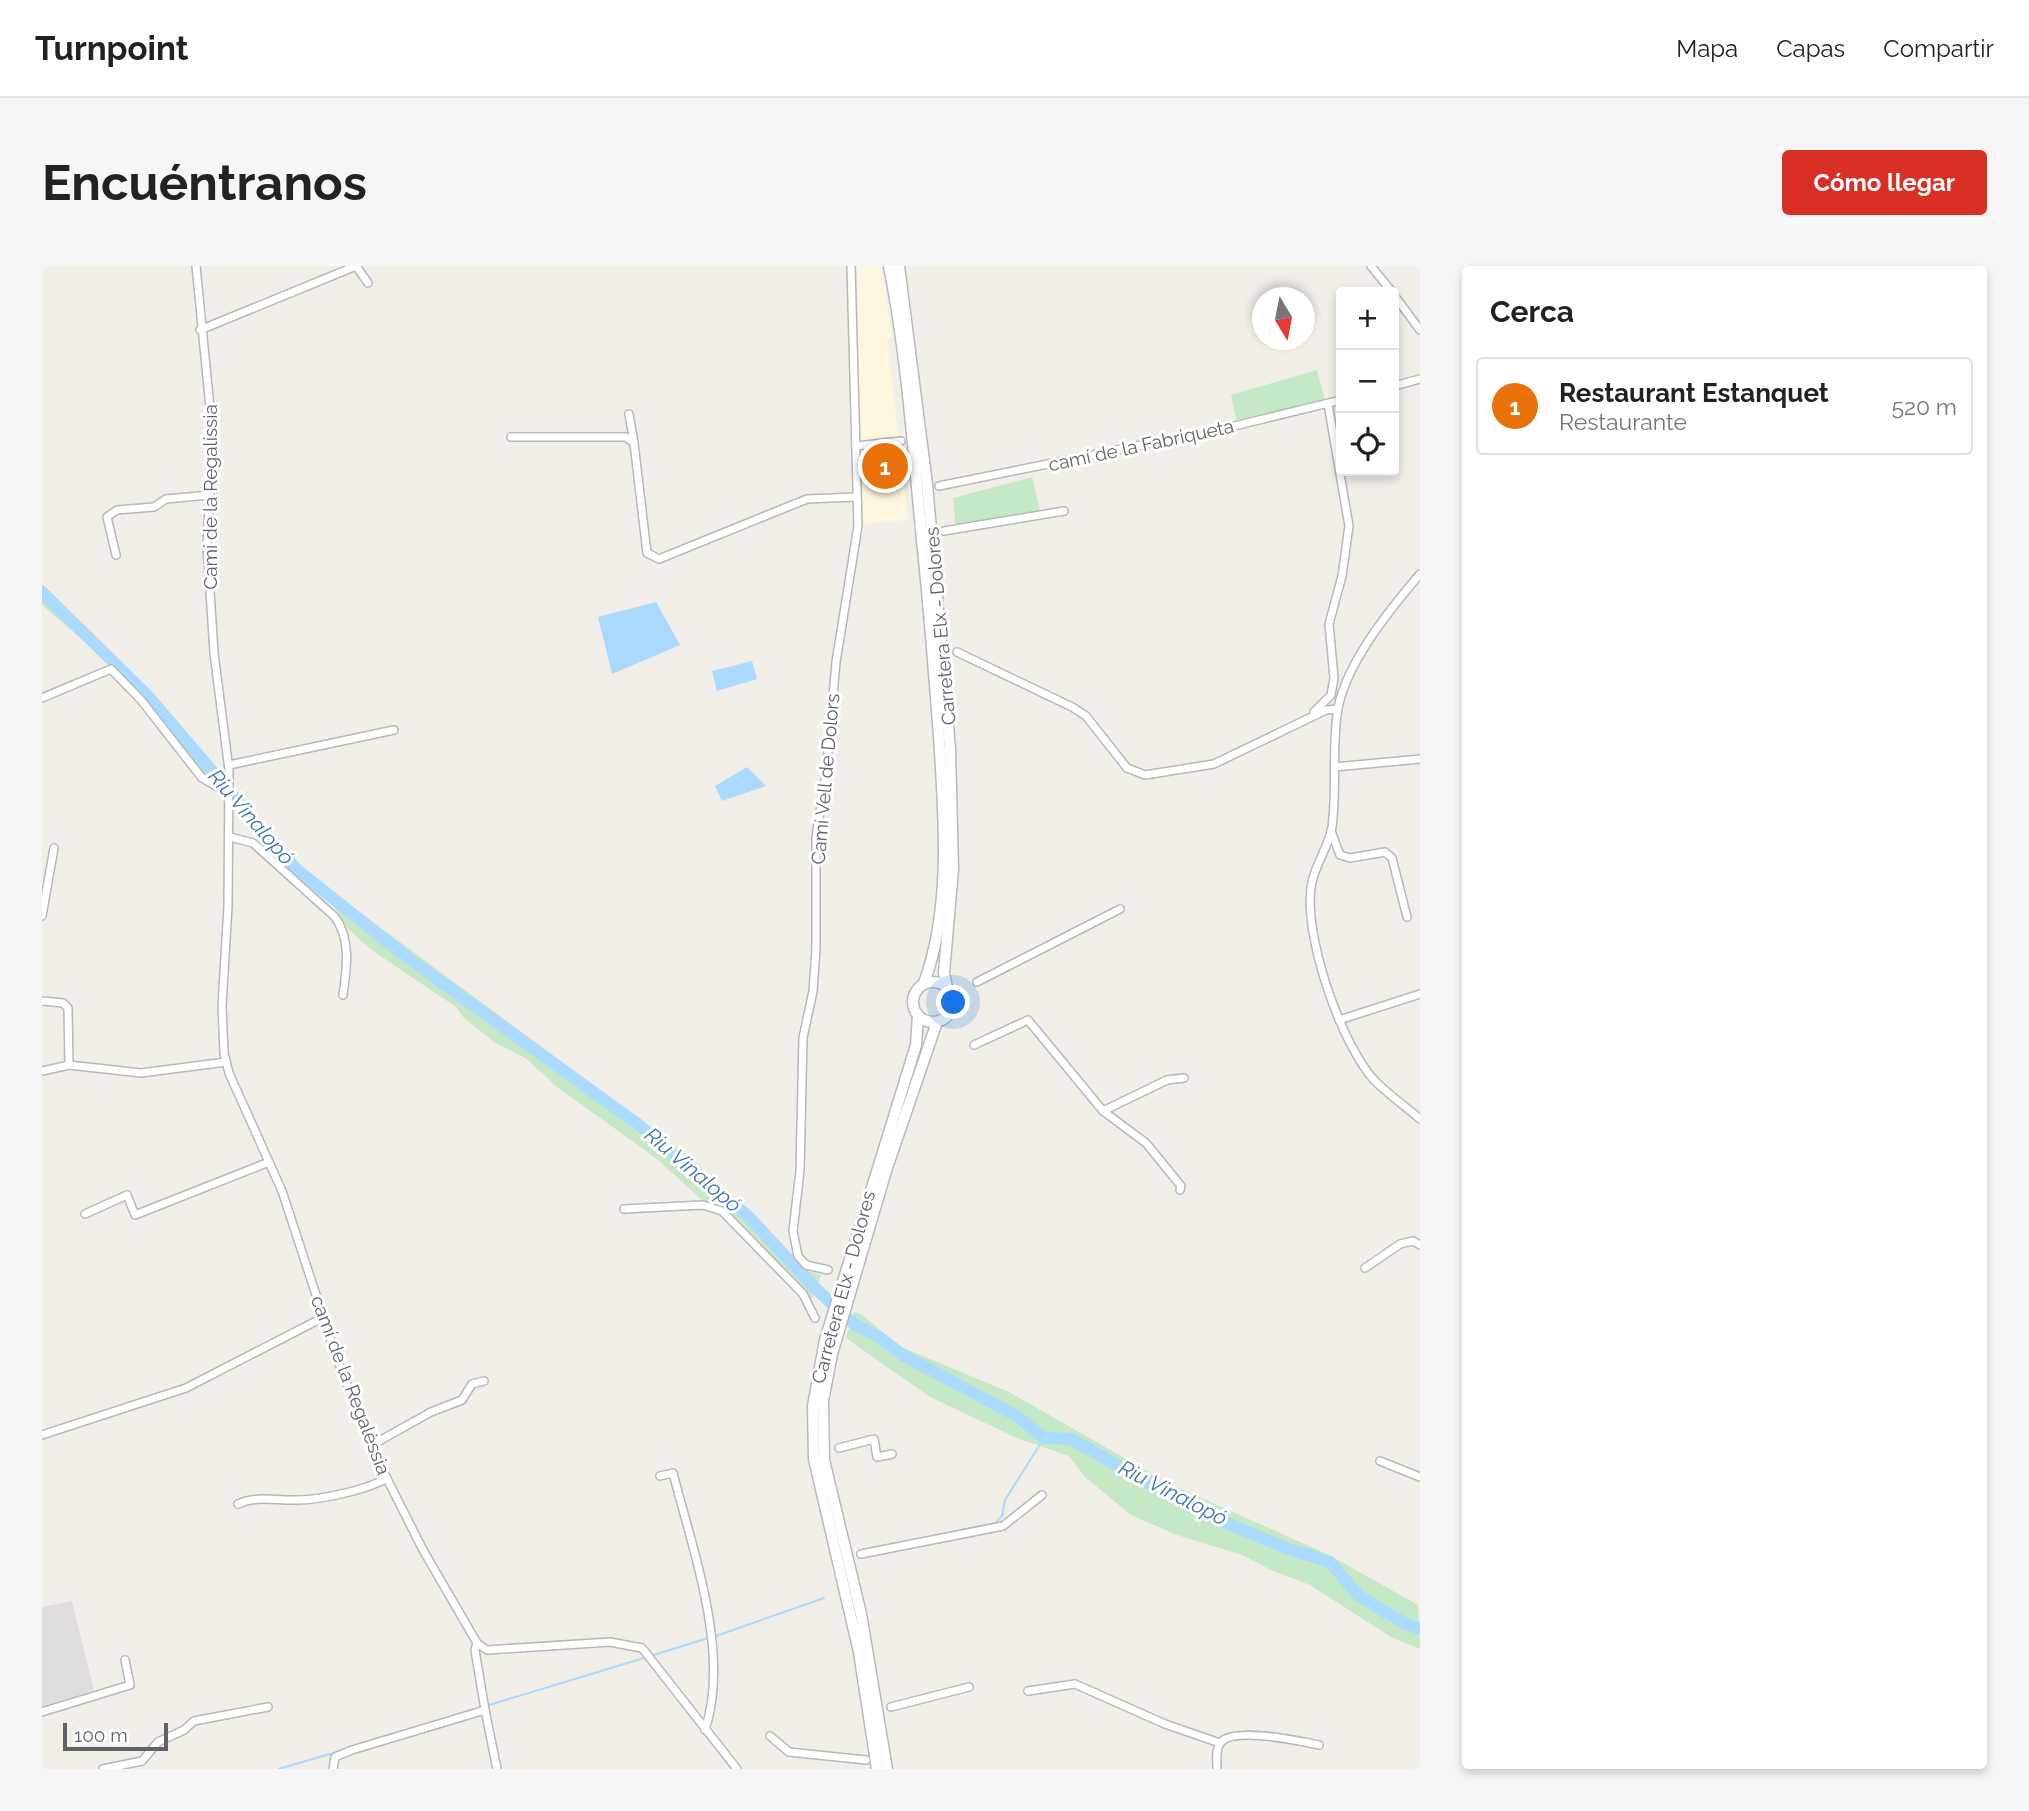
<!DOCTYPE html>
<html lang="es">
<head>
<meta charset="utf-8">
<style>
	body { margin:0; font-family:Raleway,sans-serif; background:#f6f6f6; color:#222 }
	.controls { position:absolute; right:21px; top:21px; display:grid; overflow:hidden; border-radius:7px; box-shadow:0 4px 10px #0003 }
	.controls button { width:63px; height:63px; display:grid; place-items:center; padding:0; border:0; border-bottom:2px solid #e0e0e0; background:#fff; color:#222; font:35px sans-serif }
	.compass { position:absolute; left:1210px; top:21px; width:63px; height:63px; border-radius:50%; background:#fff; box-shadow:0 4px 10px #0003; rotate:170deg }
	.scale { position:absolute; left:21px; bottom:18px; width:105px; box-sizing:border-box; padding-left:7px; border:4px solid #5f6368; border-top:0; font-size:19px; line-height:24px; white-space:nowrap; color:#5f6368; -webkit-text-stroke:5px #fff; paint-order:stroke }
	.you { position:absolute; left:912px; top:737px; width:24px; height:24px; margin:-18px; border:5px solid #fff; border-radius:50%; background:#1a73e8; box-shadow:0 0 0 10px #1a73e833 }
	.badge { display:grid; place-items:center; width:46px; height:46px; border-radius:50%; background:#d93025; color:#fff; font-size:23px; font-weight:700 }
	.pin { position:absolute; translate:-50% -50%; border:4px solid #fff; box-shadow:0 2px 7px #0006 }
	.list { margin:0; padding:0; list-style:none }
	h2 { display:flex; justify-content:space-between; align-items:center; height:91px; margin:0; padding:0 28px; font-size:30px }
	h2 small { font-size:23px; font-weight:400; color:#767676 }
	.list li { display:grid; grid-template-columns:46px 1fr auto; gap:21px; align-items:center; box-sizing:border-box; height:98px; margin:0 14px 14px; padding:0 14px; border:2px solid #e0e0e0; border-radius:7px }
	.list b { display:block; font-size:26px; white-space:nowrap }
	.list p { margin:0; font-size:23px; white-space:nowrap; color:#767676 }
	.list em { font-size:23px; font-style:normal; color:#767676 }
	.icon { flex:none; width:38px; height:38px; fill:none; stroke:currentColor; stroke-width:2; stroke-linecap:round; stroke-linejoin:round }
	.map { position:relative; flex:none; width:1378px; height:1503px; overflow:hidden; border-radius:7px }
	header { display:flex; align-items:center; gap:42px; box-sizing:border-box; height:98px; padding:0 35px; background:#fff; border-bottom:2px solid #e0e0e0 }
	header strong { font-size:33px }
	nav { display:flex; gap:38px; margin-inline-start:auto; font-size:24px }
	.intro { display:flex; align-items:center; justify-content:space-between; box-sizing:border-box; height:168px; padding:0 42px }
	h1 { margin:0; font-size:49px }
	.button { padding:18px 32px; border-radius:7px; background:#d93025; color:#fff; font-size:24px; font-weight:700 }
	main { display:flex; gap:42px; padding:0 42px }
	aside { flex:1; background:#fff; border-radius:7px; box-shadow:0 4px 10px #0003 }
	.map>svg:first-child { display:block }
	.commercial { fill:#fef7e0 }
	.industrial { fill:#e0deda }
	.green { fill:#c5e8c5 }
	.water { fill:#aadaff }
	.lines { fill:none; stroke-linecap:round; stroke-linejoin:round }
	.stream { stroke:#aadaff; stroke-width:2 }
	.river { stroke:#aadaff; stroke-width:12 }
	.street-casing { stroke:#b5b8bc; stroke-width:10 }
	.secondary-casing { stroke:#b6babf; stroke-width:13 }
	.street { stroke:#fff; stroke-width:7 }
	.secondary { stroke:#fff; stroke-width:10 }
	.labels { text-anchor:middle; stroke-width:6; stroke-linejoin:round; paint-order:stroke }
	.street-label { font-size:19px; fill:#5f6368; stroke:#fff }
	.water-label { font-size:21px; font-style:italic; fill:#4174aa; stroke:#fff }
</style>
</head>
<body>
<header>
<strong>Turnpoint</strong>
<nav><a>Mapa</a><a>Capas</a><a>Compartir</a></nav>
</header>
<div class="intro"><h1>Encuéntranos</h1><a class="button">Cómo llegar</a></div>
<main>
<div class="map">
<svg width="1378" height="1503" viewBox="0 0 1378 1503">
	<rect width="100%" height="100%" fill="#f1efe8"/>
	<path class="commercial" d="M815,0H840L850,72L845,74L866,254L822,258L818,229Z"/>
	<path class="industrial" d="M30,1335L52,1424L0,1443V1341Z"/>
	<g class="green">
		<path d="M1275,104L1283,134L1194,154L1189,129Z"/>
		<path d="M990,211L998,244L914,263L911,232Z"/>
		<path d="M0,318L86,402L177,505L180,519L161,508L70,399L0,339Z"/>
		<path d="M196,528L255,596L281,619L647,890L763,1004L779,1009L770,1033L695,953L674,936L660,934L615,893L515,821L485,793L452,776L421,751L414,741L331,685L306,663L290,637L247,603L199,548L195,543Z"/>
		<path d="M812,1046L819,1048L857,1080L967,1126L1126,1217L1287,1289L1376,1339L1378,1383L1349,1371L1268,1319L1227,1303L1200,1289L1135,1269L1089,1249L1043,1211L1027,1190L975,1172L888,1131L804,1072Z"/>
	</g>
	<g class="water">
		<path d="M614,336L638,379L570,408L556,351Z"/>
		<path d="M710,395L715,413L675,425L670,405Z"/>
		<path d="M705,501L724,520L680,535L673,520Z"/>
	</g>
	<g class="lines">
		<g class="stream">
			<path d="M890,1270L953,1257L960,1250L963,1234L1002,1172"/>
			<path d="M671,1371L782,1332"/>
			<path d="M612,1389L666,1372"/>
			<path d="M447,1439L602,1392"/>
			<path d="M237,1503L301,1484"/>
		</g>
		<path class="river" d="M0,326L105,429L254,603L366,692L597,859L706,950L773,1022L812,1058L837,1071L862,1090L975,1150L1002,1172L1029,1173L1152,1243L1246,1283L1288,1296L1317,1330L1360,1356L1378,1363"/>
		<g class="street-casing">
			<g id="street">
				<path d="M154,0L171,172L165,278L172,387L187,504L186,640L180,740L182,787L187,807L240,925L295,1093L337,1197L381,1284L435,1377L445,1384L568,1376L600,1382L695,1503"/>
				<path d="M1329,0L1350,26"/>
				<path d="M1352,29L1378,64"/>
				<path d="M158,64L314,0L326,17"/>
				<path d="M1352,120L1378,113"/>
				<path d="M587,148L592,177"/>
				<path d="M469,171H584L592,177L605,287L617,293L765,233L814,231"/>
				<path d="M814,180L859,175"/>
				<path d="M897,220L1188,161L1299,134"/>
				<path d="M902,265L1022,245"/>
				<path d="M74,289L65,251L75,244L112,241L124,233L167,229"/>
				<path d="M1378,308C1348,343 1300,402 1295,449C1290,486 1295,524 1290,561C1287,580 1274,597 1270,616C1259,664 1299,779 1333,815C1347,829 1363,840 1378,853"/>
				<path d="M915,386L1030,441L1044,450L1085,502L1103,509L1172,498L1284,444L1296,443"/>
				<path d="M0,432L69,403L99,434L160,512L188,528"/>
				<path d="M1272,446L1289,429L1292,412L1287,358L1300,310L1307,260L1286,138"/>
				<path d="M187,499L352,464"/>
				<path d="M1293,501L1378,493"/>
				<path d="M1289,565L1298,589L1308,592L1343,586L1350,592L1365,651"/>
				<path d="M188,571L211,577L293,651C309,673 305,702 301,729"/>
				<path d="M0,650L12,582"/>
				<path d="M935,716L1078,643"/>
				<path d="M0,735L21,737L26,742L27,799"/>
				<path d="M1297,754L1378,728"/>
				<path d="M932,779L986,754L1061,845L1125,814L1142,812"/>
				<path d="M0,805L27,799L99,807L184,796"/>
				<path d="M1061,845L1104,877L1139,920L1138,924"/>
				<path d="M582,943L661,939L680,945L761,1028L773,1052"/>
				<path d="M43,948L85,929L93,949L227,896"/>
				<path d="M1323,1002L1358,978L1371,975L1378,979"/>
				<path d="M786,1004L764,999L756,990L751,965L758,905L761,772L771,725L774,683V571L784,508L794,396L816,260L809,0"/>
				<path d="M0,1169L144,1122L282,1051"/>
				<path d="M330,1179L389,1146L420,1134L430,1118L442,1115"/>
				<path d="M797,1182L832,1173L835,1191L850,1188"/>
				<path d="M1338,1195L1378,1211"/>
				<path d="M618,1210L631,1207C650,1282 689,1388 663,1464"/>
				<path d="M196,1238C216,1229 234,1235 255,1234C278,1234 325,1224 345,1212"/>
				<path d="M819,1288L961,1260L1000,1229"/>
				<path d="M986,1425L1033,1418L1123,1458L1178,1477"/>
				<path d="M849,1441L927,1421"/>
				<path d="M443,1444L455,1503"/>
				<path d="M0,1446L88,1419L83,1394"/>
				<path d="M728,1470L747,1486L824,1494"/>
				<path d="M61,1503L100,1495L116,1476L142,1464L152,1455L226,1441"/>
				<path d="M291,1503L293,1491L310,1484L443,1444L433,1384L435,1377"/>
				<path d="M1175,1503C1175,1495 1173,1483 1179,1476C1193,1461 1258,1475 1277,1479"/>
			</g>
		</g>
		<g class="secondary-casing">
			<g id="secondary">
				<path d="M847,0C865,90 871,183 880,274C887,339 892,405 897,470C902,550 910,641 882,717"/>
				<path d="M857,0L885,218L908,482L911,603L902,707L905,721"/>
				<circle cx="891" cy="736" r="20"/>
				<path d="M835,1503L817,1386L772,1193L771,1140L783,1074L874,779L876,750"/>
				<path d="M845,1503L819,1348L782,1194L781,1135L790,1088L844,905L895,756"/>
			</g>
		</g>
		<use href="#street" class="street"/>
		<use href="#secondary" class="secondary"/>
	</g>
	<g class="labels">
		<g class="street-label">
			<text transform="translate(1099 179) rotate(-12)" y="7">camí de la Fabriqueta</text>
			<text transform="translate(168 231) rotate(-90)" y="7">Camí de la Regalíssia</text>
			<text transform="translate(898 360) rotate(-95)" y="7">Carretera Elx - Dolores</text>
			<text transform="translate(783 513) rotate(-85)" y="7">Camí Vell de Dolors</text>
			<text transform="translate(801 1021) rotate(-75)" y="7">Carretera Elx - Dolores</text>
			<text transform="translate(309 1119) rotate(69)" y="7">camí de la Regalèssia</text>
		</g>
		<g class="water-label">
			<text transform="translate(209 551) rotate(49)" y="7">Riu Vinalopó</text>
			<text transform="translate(651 904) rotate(40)" y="7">Riu Vinalopó</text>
			<text transform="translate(1131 1227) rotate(27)" y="7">Riu Vinalopó</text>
		</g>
	</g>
</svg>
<div class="controls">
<button>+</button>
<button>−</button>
<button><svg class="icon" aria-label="locate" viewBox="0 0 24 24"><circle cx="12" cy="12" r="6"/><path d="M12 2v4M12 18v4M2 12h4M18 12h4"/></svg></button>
</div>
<svg class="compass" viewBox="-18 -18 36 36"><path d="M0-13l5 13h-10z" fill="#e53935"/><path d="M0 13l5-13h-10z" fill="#767676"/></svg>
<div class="scale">100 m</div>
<div class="you"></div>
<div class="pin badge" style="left:843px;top:200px;background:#e8710a">1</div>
</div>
<aside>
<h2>Cerca<small></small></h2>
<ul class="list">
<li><span class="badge" style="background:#e8710a">1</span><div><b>Restaurant Estanquet</b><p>Restaurante</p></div><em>520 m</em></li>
</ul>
</aside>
</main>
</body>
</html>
